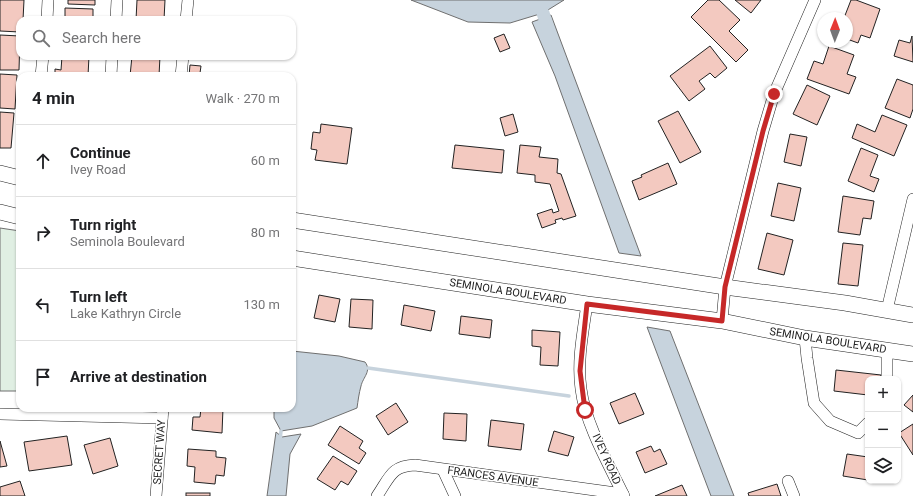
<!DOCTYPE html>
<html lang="en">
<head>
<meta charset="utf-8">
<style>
	body { margin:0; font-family:Roboto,sans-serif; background:#f6f6f6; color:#202124 }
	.controls { position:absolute; right:12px; bottom:12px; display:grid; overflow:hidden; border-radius:8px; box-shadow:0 1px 3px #0004 }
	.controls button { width:36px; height:36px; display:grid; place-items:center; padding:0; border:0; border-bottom:1px solid #e0e0e0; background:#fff; color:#202124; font:20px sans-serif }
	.compass { position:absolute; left:817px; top:12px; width:36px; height:36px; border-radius:50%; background:#fff; box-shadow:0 1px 3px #0004; rotate:1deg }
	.stop { position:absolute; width:12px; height:12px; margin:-9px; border:3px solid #c62828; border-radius:50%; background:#fff }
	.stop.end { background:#c62828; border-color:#fff; box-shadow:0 1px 4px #0008 }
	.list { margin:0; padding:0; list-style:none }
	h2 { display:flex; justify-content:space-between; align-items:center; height:52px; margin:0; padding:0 16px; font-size:17px }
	h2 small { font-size:13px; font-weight:400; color:#757577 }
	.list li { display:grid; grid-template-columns:26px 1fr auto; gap:12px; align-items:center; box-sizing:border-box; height:72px; padding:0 16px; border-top:1px solid #e0e0e0 }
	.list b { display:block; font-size:15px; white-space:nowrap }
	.list p { margin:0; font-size:13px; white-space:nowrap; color:#757577 }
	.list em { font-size:13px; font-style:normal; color:#757577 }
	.icon { flex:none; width:22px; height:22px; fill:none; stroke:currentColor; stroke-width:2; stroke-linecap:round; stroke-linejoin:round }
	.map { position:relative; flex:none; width:913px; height:496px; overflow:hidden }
	.search { position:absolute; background:#fff; box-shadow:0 1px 3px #0004; left:16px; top:16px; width:280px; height:44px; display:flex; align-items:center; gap:10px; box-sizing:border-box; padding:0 14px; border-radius:12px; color:#757577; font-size:15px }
	.panel { position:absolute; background:#fff; box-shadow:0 1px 3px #0004; left:16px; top:72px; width:280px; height:340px; border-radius:12px }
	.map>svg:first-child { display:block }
	.green { fill:#e0efe3; stroke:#6f6f6f }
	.water { fill:#c7d3dd; stroke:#6f6f6f }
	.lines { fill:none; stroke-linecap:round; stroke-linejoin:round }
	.stream { stroke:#c7d3dd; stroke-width:3.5 }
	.canal { stroke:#c7d3dd; stroke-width:13 }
	.building { fill:#f3c9c0; stroke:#222 }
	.minor-casing { stroke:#222; stroke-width:12 }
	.secondary-casing { stroke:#222; stroke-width:16 }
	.minor { stroke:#fff; stroke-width:11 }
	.secondary { stroke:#fff; stroke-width:15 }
	.route { stroke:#c62828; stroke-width:5 }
	.labels { text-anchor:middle; stroke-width:3; stroke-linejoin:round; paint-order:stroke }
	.street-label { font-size:11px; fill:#222; stroke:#fff }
</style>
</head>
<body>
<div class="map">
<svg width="913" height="496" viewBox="0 0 913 496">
	<rect width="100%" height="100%" fill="#fff"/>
	<path class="green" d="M0,228L20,231V391H0Z"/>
	<g class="water">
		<path d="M411,0H564L543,13L510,23L468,22Z"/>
		<path d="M551,15L641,256L619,253L555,76L532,22Z"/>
		<path d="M647,327L670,331L734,496H711Z"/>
		<path d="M292,351L339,356L365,362C372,371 363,377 361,386C359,393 358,401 357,408L312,426L281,431L274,418V408H292Z"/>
		<path d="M276,432L282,437L301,434L290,454L286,496H267Z"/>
	</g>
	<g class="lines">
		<g class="stream">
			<path d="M368,368L569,396"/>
			<path d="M280,441L281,431"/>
		</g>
		<path class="canal" d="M543,13L550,35"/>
	</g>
	<g class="building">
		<path d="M0,0H24L23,20H20V32L0,31Z"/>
		<path d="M68,0H95V5L68,4Z"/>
		<path d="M137,0H165L164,20H136Z"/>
		<path d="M708,0H719L740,20L729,31L748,50L736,62L691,17Z"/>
		<path d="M735,0H761L751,13Z"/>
		<path d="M851,0H856L880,9L870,38L861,35L858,43L847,39V18H844Z"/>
		<path d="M65,8L93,9V20H65Z"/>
		<path d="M504,34L510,48L500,52L494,38Z"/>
		<path d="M0,35L20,36L19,70H0Z"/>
		<path d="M912,36L913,62L894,56L899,40L910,43Z"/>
		<path d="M710,46L727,68L715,78L710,73L699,81L705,89L689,101L670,76Z"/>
		<path d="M829,46L854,55L847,74L856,77L849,94L807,79L814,61L823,64Z"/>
		<path d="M62,56H89L88,76H55V69L61,70Z"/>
		<path d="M132,56H160L159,76H130Z"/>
		<path d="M190,65L201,66L200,73L216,74V76H189Z"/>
		<path d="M0,74L17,75L15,109L0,108Z"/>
		<path d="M897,79L913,85V109L910,118L885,108Z"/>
		<path d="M807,85L830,96L817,125L793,114Z"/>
		<path d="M678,111L701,152L680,163L658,121Z"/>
		<path d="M0,112L14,113L11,148H0Z"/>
		<path d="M513,114L518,132L505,136L500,118Z"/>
		<path d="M882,115L907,125L894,156L852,138L857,124L875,132Z"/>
		<path d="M321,124L352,128L347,164L315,160L317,150L311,149L313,132L320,133Z"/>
		<path d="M790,134L807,137L801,166L784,162Z"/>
		<path d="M455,145L504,150L502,173L452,168Z"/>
		<path d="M520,145L541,147L539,157L558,159L557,173L561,174L576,216L563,220L562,218L555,220L556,223L542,228L537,214L552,209L553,213L559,211L550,184L535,182V175L517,173Z"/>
		<path d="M861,148L878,155L870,176L879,179L874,192L848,181Z"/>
		<path d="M668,163L677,184L639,200L632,181L642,177L641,175Z"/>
		<path d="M778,183L801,188L794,221L771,216Z"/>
		<path d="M843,196L874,201L871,219L863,218L860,235L838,232Z"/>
		<path d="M767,233L793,240L784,275L758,269Z"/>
		<path d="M843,243L863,245L858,286L838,284Z"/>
		<path d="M319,295L340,299L335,322L314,318Z"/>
		<path d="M351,299L373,300L372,329L349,327Z"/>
		<path d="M404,305L435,311L431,331L401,325Z"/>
		<path d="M461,316L492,320L490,338L459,334Z"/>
		<path d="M532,330L560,332L558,366L540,365L541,347L532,346Z"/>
		<path d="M836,370L881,375L880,379H868V395L834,391Z"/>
		<path d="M635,393L644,414L619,424L610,403Z"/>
		<path d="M913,395V412L904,405Z"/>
		<path d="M396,403L408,422L388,435L376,416Z"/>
		<path d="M201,408H223L222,433L192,430L193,417H200Z"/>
		<path d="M444,413L467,414L466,441L443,439Z"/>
		<path d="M491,420L524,424L521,450L488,446Z"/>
		<path d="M913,424V455L899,433Z"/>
		<path d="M340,426L363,441L359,448L366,453L359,464L328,445Z"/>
		<path d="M554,431L574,437L568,456L548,451Z"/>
		<path d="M67,436L72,465L29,471L24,442Z"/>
		<path d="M110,438L118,466L93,474L84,445Z"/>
		<path d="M0,441L7,466L0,467Z"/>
		<path d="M651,446L654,452L660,449L667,464L645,473L636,452Z"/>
		<path d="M188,449L216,451V457L226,458L224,476L216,475L215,484L194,482L195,467L187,466Z"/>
		<path d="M847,454L868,457V480L843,476Z"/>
		<path d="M333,456L357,471L348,485L341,481L335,490L317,479Z"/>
		<path d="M20,481L25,496H0V487Z"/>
		<path d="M777,484L781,496H749L748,493Z"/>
		<path d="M682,485L687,496H655Z"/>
		<rect x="186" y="493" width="24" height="3"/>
	</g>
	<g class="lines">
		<g class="minor-casing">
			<g id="minor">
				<path d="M47,20L48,0"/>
				<path d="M116,20L117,0"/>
				<path d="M186,20L188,0"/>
				<path d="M41,76L43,56"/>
				<path d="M111,76L112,56"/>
				<path d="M181,76L183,56"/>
				<path d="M587,304C583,332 577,361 581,389C585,423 609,465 624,496"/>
				<path d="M887,310L913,199"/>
				<path d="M722,321L725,287L763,131L774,94L815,0"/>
				<path d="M805,338L807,358L814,403L830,421L858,433L868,423"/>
				<path d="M887,350V379"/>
				<path d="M0,414L162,418"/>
				<path d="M443,470L455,496"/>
				<path d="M788,481L794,496"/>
				<path d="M156,496L163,408"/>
				<path d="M377,496C390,477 391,466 415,465L623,494"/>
			</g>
		</g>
		<g class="secondary-casing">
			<g id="secondary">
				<path d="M0,173L20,178"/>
				<path d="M0,212L20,217"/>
				<path d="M292,220L725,287L845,303L913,315"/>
				<path d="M292,258L587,304L722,321L805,338L913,354"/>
			</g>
		</g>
		<use href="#minor" class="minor"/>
		<use href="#secondary" class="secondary"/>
	</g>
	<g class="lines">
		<path class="route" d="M585,410L580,371L587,304L722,321L725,287L763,131L774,94"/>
	</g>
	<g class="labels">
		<g class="street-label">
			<text transform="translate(508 291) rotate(9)" y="4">SEMINOLA BOULEVARD</text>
			<text transform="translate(828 340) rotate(9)" y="4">SEMINOLA BOULEVARD</text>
			<text transform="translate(159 452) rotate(-86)" y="4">SECRET WAY</text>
			<text transform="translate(607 459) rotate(66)" y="4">IVEY ROAD</text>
			<text transform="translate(493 476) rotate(8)" y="4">FRANCES AVENUE</text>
		</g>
	</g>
</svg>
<div class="controls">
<button>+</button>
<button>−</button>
<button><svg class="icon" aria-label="layers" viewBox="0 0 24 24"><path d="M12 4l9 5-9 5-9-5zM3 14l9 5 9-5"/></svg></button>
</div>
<svg class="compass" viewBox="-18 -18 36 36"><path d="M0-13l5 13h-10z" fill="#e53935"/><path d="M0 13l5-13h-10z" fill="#757577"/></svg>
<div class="stop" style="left:585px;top:410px"></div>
<div class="stop end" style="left:774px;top:94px"></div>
<div class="search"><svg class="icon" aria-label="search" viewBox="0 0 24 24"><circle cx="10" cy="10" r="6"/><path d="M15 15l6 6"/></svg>Search here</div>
<section class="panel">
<h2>4 min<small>Walk · 270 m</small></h2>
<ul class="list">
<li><svg class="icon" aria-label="ahead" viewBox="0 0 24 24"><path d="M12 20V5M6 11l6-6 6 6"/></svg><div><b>Continue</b><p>Ivey Road</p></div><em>60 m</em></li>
<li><svg class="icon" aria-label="right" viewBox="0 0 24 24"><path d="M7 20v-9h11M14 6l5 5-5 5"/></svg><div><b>Turn right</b><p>Seminola Boulevard</p></div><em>80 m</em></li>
<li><svg class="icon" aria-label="left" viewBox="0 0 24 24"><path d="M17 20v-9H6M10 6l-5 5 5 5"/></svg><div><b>Turn left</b><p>Lake Kathryn Circle</p></div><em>130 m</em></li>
<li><svg class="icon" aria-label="arrive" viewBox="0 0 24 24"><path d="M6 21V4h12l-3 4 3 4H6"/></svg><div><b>Arrive at destination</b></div></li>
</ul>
</section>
</div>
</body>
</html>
